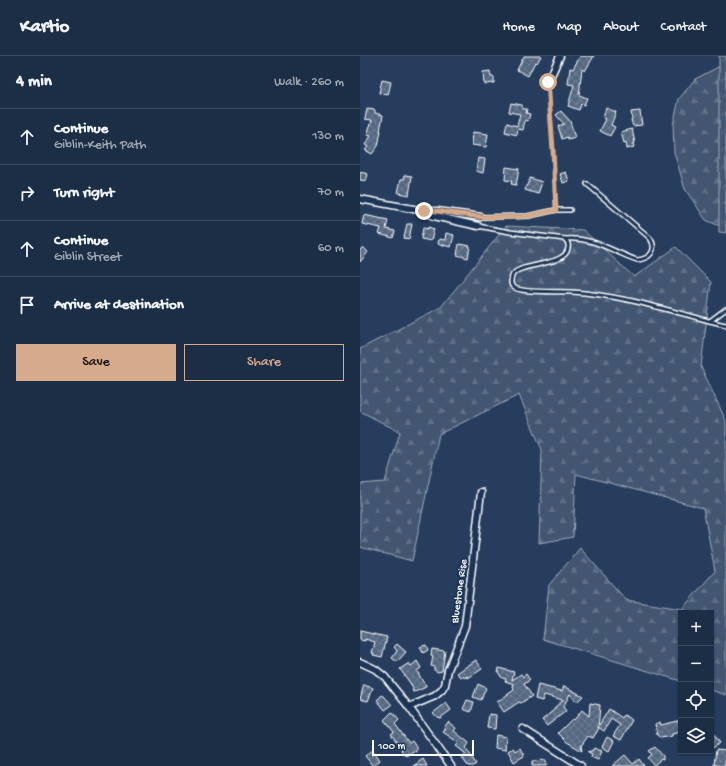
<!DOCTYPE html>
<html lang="en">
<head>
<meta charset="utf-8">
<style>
	body { margin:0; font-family:"Gochi Hand",sans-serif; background:#293a51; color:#f1f3f6 }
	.controls { position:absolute; right:12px; bottom:12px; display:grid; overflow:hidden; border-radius:0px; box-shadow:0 1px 3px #0004 }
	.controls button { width:36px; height:36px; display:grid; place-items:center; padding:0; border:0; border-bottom:1px solid #3a4a5f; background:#1c2e46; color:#f1f3f6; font:20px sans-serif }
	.scale { position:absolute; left:12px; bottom:10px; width:102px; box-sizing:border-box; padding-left:4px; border:2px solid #fff; border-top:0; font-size:11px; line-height:14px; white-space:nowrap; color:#fff; -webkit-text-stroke:3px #1d3557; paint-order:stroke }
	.stop { position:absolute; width:12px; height:12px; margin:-9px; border:3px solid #d6ab8b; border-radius:50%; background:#fff }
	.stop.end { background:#d6ab8b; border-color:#fff; box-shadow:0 1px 4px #0008 }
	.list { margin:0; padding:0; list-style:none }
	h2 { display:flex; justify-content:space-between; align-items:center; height:52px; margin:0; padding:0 16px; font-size:17px }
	h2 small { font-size:13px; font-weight:400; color:#a0a8b3 }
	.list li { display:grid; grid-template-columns:26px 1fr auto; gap:12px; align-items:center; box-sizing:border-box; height:56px; padding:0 16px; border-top:1px solid #3a4a5f }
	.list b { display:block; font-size:15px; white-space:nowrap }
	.list p { margin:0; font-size:13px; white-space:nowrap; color:#a0a8b3 }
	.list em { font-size:13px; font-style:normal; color:#a0a8b3 }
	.actions { display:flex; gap:8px; padding:12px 16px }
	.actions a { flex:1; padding:9px 0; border:1px solid #d6ab8b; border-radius:0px; text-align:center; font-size:14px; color:#d6ab8b }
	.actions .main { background:#d6ab8b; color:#111 }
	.icon { flex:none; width:22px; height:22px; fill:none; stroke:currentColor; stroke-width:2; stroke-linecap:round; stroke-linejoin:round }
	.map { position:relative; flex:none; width:366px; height:710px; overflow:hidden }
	header { display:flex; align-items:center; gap:24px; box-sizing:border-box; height:56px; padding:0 20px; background:#1c2e46; border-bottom:1px solid #3a4a5f }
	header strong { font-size:19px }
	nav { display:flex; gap:22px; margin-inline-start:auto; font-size:14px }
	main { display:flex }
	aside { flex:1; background:#1c2e46 }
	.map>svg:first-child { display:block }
	.forest { fill:url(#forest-firs); stroke:#a0aab8 }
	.park { fill:url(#park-crowns); stroke:#a0aab8 }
	.building { fill:url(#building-cross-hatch); stroke:#fff }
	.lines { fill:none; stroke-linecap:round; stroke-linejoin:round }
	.lane-casing { stroke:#fff; stroke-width:6 }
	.street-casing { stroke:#fff; stroke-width:9 }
	.path { stroke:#fff; stroke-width:1; stroke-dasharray:1 3; stroke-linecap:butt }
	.lane { stroke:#1d3557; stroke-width:3 }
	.street { stroke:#1d3557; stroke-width:6 }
	.route { stroke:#d6ab8b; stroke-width:5 }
	.labels { text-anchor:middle; stroke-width:4; stroke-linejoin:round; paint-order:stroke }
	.street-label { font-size:11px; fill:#fff; stroke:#1d3557 }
</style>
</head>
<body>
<header>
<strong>Kartio</strong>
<nav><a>Home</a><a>Map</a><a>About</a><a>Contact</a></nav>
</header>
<main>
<aside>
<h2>4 min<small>Walk · 260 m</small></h2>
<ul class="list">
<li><svg class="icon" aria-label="ahead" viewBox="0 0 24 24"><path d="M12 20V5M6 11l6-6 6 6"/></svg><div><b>Continue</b><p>Giblin-Keith Path</p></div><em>130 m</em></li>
<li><svg class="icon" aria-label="right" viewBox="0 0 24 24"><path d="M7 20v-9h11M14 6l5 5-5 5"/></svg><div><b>Turn right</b></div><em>70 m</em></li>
<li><svg class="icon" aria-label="ahead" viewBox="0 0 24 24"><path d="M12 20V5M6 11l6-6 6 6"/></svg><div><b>Continue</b><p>Giblin Street</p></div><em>60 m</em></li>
<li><svg class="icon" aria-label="arrive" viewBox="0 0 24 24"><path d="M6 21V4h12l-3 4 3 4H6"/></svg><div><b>Arrive at destination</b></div></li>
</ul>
<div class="actions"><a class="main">Save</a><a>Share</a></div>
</aside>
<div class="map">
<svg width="366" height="710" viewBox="0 0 366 710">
	<defs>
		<pattern id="forest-firs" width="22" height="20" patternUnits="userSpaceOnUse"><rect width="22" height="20" fill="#425672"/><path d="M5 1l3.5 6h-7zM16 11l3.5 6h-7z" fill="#5e6f87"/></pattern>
		<pattern id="park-crowns" width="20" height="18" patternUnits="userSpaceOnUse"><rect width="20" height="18" fill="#425672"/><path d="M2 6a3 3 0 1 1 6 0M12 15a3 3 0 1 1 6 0" fill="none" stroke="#5e6f87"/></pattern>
		<pattern id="building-cross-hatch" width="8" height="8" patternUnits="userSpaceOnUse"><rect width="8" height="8" fill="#556781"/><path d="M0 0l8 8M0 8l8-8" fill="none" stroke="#6e7e94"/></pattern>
	</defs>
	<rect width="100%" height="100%" fill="#263d5e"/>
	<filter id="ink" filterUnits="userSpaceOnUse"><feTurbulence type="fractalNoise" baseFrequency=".025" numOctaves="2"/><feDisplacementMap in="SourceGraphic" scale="8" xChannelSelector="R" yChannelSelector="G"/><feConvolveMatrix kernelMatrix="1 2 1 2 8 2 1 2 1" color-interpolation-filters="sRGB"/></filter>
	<g filter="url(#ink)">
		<g class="forest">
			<path d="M366,7V170L357,169L346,164L325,133L314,96L313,69L319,43L335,23Z"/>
			<path d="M146,170L223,174L274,221L316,191L351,226L341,311L366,365V639L351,634V557H321V625L183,583L189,529L220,492L266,544L322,553L355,515L343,452L216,418L213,481L179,487L182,394L159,339L79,378L52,505L0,491V428L25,426L40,376L0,355V293L81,251Z"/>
		</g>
		<path class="park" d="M359,0H366V177L359,176Z"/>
		<g class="building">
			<path d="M164,0H181L177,7L175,6L168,20L157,14Z"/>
			<path d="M220,0H234L225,15L222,13L219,39L227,42L224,49L221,48L219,54L208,50L214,29L208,28L210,12L213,13Z"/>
			<path d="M130,15L131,21H134V27L124,28L123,16Z"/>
			<path d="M22,24L31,26L28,39L19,37Z"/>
			<path d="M151,47L162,49L163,53H167L166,57L170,58L168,65L165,64L163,74L158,73L157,79L145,76L147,67L157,70L160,58L149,56Z"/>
			<path d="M246,52L256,56L251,69L255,71L250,80L240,75L246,63L243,62Z"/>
			<path d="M7,53L15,54V57L23,59L20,75H21L18,90L12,98L5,94L8,91L5,89L11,80L7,79L12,64L5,63Z"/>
			<path d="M201,55L210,65L215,82L208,84L207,81L202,83L198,70L204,68L196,59Z"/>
			<path d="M280,55L282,69L273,70L271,64L272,62L271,56Z"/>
			<path d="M272,73L275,87L273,88L274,91L267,93L266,86L264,87L261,76Z"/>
			<path d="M113,76L128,78L126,91L112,89Z"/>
			<path d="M118,102L125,103L123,117L116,115Z"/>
			<path d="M146,111L159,113L156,129L151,128L152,125L145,124Z"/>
			<path d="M0,116L8,118L6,125L0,124Z"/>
			<path d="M206,116L209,125L203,127L200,118Z"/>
			<path d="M45,119L52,120L49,139L38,137L41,123H44Z"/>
			<path d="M170,122L182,126L178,138L165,134Z"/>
			<path d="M4,159L28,164L26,173L35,175L33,182L19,178L21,172L2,168Z"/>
			<path d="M47,168H52L49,183L44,182Z"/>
			<path d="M68,171L74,173L71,185L61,183L63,172L68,173Z"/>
			<path d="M86,177L94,179L91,191L78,188L79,183L85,184Z"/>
			<path d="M99,188L110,190L108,202L97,199Z"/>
			<path d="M3,191L8,196L0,206V194Z"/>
			<path d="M0,575L27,581L22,601L13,599L14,597H12L15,586L5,583V585L0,584Z"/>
			<path d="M37,588L46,596L37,606L32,602L37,595L34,591Z"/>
			<path d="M66,589L68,594L63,597L60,591Z"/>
			<path d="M72,593L85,595L82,615L78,616L74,614V611L71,610L73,601L71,600Z"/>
			<path d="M116,604L122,613L108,622L107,620L104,622L103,620L101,621L97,617Z"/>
			<path d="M57,605L61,612L57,615L63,626L66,629V631L55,636L52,635L53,633L50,627L40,613L49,607L51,610Z"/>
			<path d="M139,612L154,616L152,624L161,618L163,621L166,618L170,624L164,628L172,640L161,647L159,646L144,656L137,646L154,634L153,631L154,628L145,625L146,623L142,622L138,616Z"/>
			<path d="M118,628L126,632L121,644L113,641Z"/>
			<path d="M4,629L13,632L8,645L0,643Z"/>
			<path d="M178,629L202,635L204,630L223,640L217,646L210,638L203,651L206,655L187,670L182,664L195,653L194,652L203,644L184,639L182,645L175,643Z"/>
			<path d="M22,639L24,640L32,649L25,654L17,644Z"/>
			<path d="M107,644L114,646L111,656L103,653Z"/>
			<path d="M86,647L91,654L80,662L77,661L73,657Z"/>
			<path d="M230,647L240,649L238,674L233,682L228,680L221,690L222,695L207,686L198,677L212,663L214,664L222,654L229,660Z"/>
			<path d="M249,653L262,662L264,659L272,664L261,684L253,680L260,669L251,663L244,675L238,671Z"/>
			<path d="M32,656L39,664L35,668L49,687L52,685L56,691V696L53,695L46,700L41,694L42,693L31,678L34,676L24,664Z"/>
			<path d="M129,658L136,659L135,673L127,672Z"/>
			<path d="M321,664V676L312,678V680L306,681L301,682L297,679L295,668L300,666L301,669Z"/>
			<path d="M88,666L96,672L94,675L109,687L106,692L116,708L113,710H108L105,706L102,701L106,698L96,690L99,687L83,676L86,673L84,672Z"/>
			<path d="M351,674L360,687L351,693Z"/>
			<path d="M136,679L146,681L145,694L135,692Z"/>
			<path d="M247,681L254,685L249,695L242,691Z"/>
			<path d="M295,691L303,700V704L301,703L294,709L288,702L292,698L289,695Z"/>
			<path d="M153,692L155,695L160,692L164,700L154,706L148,695Z"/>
			<path d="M234,692L242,695L238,704L231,701L232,698L228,696L233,694Z"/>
			<path d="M13,694L20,704L13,710L5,700Z"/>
			<path d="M356,694L366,695L365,710L354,709Z"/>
			<path d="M265,699L273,708L279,703L284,710H252Z"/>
			<path d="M63,703L67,710H53Z"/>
			<path d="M186,704V710H172V705Z"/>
		</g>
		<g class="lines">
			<g class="lane-casing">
				<g id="lane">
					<path d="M121,161L168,160L196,154H210"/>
					<path d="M118,170L150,176L205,183C208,186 209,188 208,192C207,207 173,208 161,213C158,214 155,216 153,218C151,222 150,226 152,230C158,238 201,235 212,236C264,239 315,257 366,269"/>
					<path d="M205,183C232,180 253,196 277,204C290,203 298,194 290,182L227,128"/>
					<path d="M350,265L366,253"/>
				</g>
			</g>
			<g class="street-casing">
				<g id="street">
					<path d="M188,26L200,0"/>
					<path d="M0,143L64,155H77L121,161"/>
					<path d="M65,156L74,160L118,170"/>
					<path d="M0,606L15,613L25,621L49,651L91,710"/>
					<path d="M49,651L75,640L82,634L85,629L88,614L105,570L121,436"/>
					<path d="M163,673L221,710"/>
				</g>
			</g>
			<path class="path" d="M189,33L195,149"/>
			<use href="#lane" class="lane"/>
			<use href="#street" class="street"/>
		</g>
	</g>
	<g class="lines" filter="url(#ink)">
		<path class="route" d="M64,155H77L122,161H157L168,160L196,154L193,94L188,26"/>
	</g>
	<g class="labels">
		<g class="street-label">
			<text transform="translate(98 535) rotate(-82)" y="4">Bluestone Rise</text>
		</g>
	</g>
</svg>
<div class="controls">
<button>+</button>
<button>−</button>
<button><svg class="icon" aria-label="locate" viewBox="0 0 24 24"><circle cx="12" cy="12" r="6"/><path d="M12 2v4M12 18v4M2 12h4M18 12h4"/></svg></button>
<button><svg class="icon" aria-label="layers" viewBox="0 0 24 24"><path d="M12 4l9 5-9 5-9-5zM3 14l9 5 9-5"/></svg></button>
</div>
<div class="scale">100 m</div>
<div class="stop" style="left:188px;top:26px"></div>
<div class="stop end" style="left:64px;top:155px"></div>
</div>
</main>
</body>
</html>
